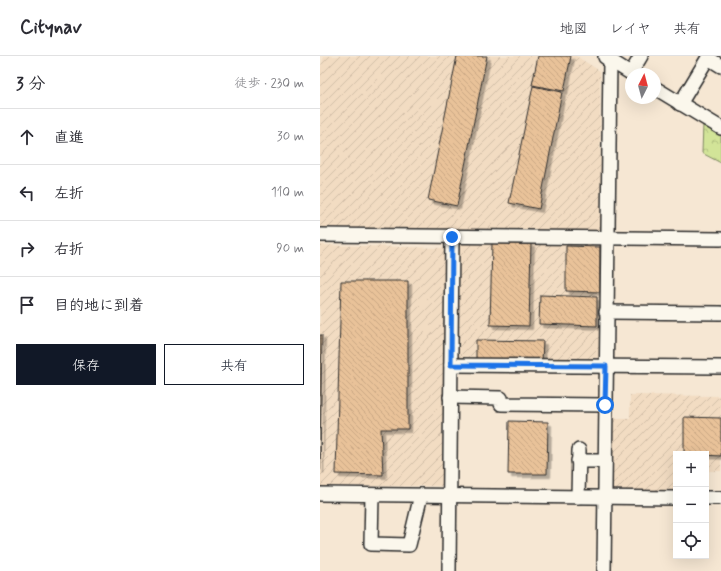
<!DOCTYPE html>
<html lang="ja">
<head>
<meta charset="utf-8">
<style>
	body { margin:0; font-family:Mynerve,"Klee One",sans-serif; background:#f2f2f3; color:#2b2b33 }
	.controls { position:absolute; right:12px; bottom:12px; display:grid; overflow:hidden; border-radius:0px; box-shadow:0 4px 16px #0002 }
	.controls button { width:36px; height:36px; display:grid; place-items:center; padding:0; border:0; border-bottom:1px solid #e1e1e2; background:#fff; color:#2b2b33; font:20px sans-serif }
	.compass { position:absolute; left:305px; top:12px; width:36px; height:36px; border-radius:50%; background:#fff; box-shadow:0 4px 16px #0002; rotate:6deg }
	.stop { position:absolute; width:12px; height:12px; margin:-9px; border:3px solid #1a73e8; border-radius:50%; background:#fff }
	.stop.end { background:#1a73e8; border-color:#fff; box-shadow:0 1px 4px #0008 }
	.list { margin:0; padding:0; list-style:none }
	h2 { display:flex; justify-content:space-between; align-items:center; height:52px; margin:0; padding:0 16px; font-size:17px }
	h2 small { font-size:13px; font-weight:400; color:#7c7c81 }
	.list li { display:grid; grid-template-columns:26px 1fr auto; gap:12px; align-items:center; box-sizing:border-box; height:56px; padding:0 16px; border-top:1px solid #e1e1e2 }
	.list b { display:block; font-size:15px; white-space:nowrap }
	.list em { font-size:13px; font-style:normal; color:#7c7c81 }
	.actions { display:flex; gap:8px; padding:12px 16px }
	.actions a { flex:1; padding:9px 0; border:1px solid #111827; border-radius:0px; text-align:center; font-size:14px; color:#111827 }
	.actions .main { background:#111827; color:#fff }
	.icon { flex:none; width:22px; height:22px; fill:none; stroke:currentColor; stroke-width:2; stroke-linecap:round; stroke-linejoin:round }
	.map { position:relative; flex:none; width:401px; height:515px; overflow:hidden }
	header { display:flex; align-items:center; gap:24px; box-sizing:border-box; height:56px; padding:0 20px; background:#fff; border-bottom:1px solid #e1e1e2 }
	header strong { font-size:19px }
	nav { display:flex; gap:22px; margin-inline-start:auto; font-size:14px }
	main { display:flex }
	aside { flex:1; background:#fff }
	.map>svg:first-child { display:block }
	.industrial { fill:url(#industrial-furrows) }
	.forest { fill:url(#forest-crowns); stroke:#7e8862 }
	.building { fill:url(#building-back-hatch); stroke:#2b2b2b; filter:url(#shadow) }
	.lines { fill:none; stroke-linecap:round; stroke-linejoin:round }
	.minor-casing { stroke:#2b2b2b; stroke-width:16 }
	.minor { stroke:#fbf7ec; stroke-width:13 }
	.route { stroke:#1a73e8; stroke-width:5 }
</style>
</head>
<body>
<header>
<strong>Citynav</strong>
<nav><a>地図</a><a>レイヤ</a><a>共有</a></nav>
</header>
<main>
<aside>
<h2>3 分<small>徒歩 · 230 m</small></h2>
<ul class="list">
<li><svg class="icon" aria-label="ahead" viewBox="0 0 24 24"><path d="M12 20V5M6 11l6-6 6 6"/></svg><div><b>直進</b></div><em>30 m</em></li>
<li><svg class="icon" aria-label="left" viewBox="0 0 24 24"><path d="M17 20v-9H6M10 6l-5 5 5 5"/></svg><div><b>左折</b></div><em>110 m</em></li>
<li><svg class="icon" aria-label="right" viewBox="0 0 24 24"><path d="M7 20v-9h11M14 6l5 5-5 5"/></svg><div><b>右折</b></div><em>90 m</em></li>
<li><svg class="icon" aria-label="arrive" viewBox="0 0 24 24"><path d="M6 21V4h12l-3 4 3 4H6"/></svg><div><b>目的地に到着</b></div></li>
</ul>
<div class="actions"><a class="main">保存</a><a>共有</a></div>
</aside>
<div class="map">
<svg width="401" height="515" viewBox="0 0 401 515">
	<defs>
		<pattern id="industrial-furrows" width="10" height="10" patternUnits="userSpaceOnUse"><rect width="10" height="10" fill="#f2dcc2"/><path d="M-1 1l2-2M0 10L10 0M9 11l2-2" fill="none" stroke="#d0bda7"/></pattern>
		<pattern id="forest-crowns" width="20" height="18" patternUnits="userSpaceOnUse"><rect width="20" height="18" fill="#d2e498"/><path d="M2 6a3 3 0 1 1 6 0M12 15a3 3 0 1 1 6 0" fill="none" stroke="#b4c483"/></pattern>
		<pattern id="building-back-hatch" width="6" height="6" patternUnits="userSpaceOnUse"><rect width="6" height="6" fill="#e9c299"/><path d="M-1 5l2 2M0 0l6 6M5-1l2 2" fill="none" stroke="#c8a784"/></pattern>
		<filter id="shadow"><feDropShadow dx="3.5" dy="3.5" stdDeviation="0" flood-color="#0004"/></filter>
	</defs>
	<rect width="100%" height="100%" fill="#f6e7d3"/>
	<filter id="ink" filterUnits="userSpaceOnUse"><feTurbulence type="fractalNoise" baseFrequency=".025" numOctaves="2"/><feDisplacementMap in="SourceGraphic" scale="8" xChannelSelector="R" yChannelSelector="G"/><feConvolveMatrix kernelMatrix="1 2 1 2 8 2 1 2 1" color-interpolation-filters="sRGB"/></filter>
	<g filter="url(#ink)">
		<g class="industrial">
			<path d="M4,0H256L280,15L281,179L0,174V13Z"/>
			<path d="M137,186L283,188L281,307L135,305Z"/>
			<path d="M0,189L125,192L122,430H0Z"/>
			<path d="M310,339L401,340V415H386V398H356V438H287L288,362H310Z"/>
		</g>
		<path class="forest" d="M383,68L401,78V107L382,97Z"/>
		<g class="building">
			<path d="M137,0H167L137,150L108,144Z"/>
			<path d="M218,0H251L244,35L212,29Z"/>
			<path d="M213,30L242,36L219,153L189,147Z"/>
			<path d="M172,187H211L209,270L170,269Z"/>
			<path d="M246,190L280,191V236L246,235Z"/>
			<path d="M21,225H88V373H61L63,419L16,418Z"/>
			<path d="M220,239L277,241V270L219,268Z"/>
			<path d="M0,279H2L0,414Z"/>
			<path d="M156,284L223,285L222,306L156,305Z"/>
			<path d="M364,361L401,362V400L364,398Z"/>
			<path d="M189,365L228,366L227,418H188Z"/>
		</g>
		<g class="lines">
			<g class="minor-casing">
				<g id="minor">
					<path d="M285,1L312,18"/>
					<path d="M388,2L401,10"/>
					<path d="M311,17L321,0"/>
					<path d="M335,32L401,72"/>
					<path d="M360,48L389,0"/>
					<path d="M0,179L401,183"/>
					<path d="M286,256L401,257"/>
					<path d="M131,309L401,311"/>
					<path d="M130,341L181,342V348L285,349"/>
					<path d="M258,405H285"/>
					<path d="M0,438L356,442"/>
					<path d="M52,439L51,488L89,489L101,439"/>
					<path d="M258,441L259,394"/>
					<path d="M386,442H401"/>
					<path d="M129,515L132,181"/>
					<path d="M284,515L290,4"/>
				</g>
			</g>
			<use href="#minor" class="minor"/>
		</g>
	</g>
	<g class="lines" filter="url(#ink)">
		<path class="route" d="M132,181L131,309L286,310L285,349"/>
	</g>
</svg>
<div class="controls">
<button>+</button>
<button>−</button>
<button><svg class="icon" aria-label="locate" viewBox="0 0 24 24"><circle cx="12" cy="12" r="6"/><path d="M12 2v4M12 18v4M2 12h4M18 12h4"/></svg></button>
</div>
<svg class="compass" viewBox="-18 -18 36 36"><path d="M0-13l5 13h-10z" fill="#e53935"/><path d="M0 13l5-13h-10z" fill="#7c7c81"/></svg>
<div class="stop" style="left:285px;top:349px"></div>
<div class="stop end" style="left:132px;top:181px"></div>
</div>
</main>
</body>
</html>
